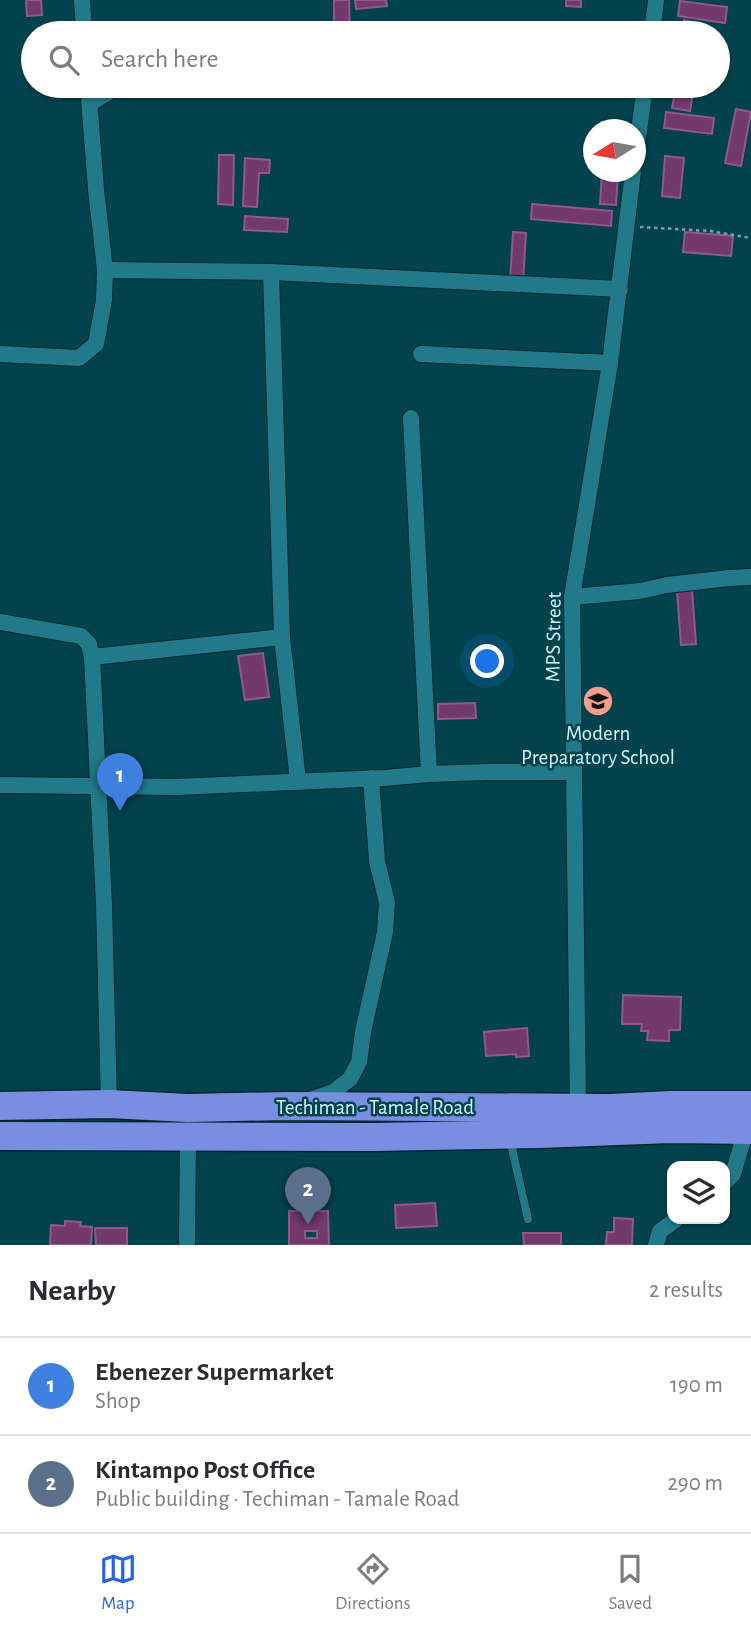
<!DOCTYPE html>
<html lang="en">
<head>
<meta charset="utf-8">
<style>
	body { margin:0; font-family:"Alegreya Sans",sans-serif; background:#f7f7f7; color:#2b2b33 }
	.controls { position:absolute; right:21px; bottom:21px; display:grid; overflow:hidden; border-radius:14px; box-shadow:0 2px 5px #0004 }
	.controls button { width:63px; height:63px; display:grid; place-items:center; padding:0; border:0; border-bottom:2px solid #e1e1e2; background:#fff; color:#2b2b33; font:35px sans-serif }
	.compass { position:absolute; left:583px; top:119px; width:63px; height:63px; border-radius:50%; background:#fff; box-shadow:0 2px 5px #0004; rotate:259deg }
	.you { position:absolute; left:488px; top:662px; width:24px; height:24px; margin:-18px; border:5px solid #fff; border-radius:50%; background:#1a73e8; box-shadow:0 0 0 10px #1a73e833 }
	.badge { display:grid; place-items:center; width:46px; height:46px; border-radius:50%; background:#2563eb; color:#fff; font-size:23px; font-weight:700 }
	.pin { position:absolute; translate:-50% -58px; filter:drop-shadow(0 2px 4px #0008) }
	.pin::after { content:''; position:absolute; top:37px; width:24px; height:21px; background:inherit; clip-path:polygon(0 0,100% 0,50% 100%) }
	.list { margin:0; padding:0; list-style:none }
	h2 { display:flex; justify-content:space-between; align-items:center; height:91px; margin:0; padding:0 28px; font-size:30px }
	h2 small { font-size:23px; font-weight:400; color:#7c7c81 }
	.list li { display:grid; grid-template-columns:46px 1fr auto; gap:21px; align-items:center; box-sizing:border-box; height:98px; padding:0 28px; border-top:2px solid #e1e1e2 }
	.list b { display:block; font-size:26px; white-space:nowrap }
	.list p { margin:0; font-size:23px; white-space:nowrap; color:#7c7c81 }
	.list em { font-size:23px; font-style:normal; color:#7c7c81 }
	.icon { flex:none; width:38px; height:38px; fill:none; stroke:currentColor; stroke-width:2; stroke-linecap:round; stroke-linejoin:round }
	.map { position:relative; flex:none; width:751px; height:1245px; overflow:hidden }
	.search { position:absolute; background:#fff; box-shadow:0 2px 5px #0004; left:21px; right:21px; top:21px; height:77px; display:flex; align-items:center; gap:18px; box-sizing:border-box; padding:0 24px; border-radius:38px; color:#7c7c81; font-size:26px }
	.sheet { height:287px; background:#fff }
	nav { display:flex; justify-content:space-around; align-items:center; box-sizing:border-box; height:98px; border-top:2px solid #e1e1e2; background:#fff; font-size:19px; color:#7c7c81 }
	nav a { display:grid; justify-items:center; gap:4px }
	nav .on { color:#2563eb }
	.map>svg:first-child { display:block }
	.building { fill:#72396d; stroke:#92588c; stroke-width:2; fill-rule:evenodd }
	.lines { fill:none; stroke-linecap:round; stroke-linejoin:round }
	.lane-casing { stroke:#02272d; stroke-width:10 }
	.street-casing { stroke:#02272d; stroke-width:18 }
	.highway-casing { stroke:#02272d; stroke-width:31 }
	.path { stroke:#71a5ae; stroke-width:2.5; stroke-dasharray:3.5 3.5; stroke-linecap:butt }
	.lane { stroke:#217a89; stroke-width:8 }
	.street { stroke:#217a89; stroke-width:16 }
	.highway { stroke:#788fe1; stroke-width:28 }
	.labels { text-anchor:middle; stroke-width:5; stroke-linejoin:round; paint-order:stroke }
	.street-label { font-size:21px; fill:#cff6fe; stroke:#00434d }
	.poi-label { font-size:21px; fill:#cff6fe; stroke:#00434d }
</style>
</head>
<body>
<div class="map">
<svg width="751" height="1245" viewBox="0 0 751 1245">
	<rect width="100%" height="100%" fill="#00434d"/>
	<g class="building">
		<path d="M26,0H41L42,15L27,16Z"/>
		<path d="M334,0H349L350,33H334Z"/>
		<path d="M355,0H386L387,6L356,9Z"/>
		<path d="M566,0H581V7L566,6Z"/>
		<path d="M680,1L727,7L725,23L678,16Z"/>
		<path d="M684,20L700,24L698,33H681Z"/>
		<path d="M676,86H694L690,111L672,108Z"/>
		<path d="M736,109L751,112L741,166L725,163Z"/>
		<path d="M666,112L714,118L712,134L664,128Z"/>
		<path d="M219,155H234L233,205L218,204Z"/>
		<path d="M665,156L684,158L680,198L662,196Z"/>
		<path d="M245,158L270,160L269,173H259L257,207L243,206Z"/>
		<path d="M602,172H618L616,205L600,204Z"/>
		<path d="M532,204L612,211L611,226L531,219Z"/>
		<path d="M245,216L288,219L287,232L244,230Z"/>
		<path d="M513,232L526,233L523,281H510Z"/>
		<path d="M685,232L733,236L731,256L683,252Z"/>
		<path d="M692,589L696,644L681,645L677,591Z"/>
		<path d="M263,653L269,697L245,700L238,656Z"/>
		<path d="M475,703L476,718L438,719V704Z"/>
		<path d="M623,995L681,997L680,1030H669V1041L647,1040L648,1031H641L642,1024H622Z"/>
		<path d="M527,1028L529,1056L516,1057V1054L486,1056L484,1032Z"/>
		<path d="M435,1203L437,1226L396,1228L395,1205Z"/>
		<path d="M289,1211H328L329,1245H289ZM305,1231H317V1238H305Z"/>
		<path d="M614,1218L633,1219L632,1245H606L607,1232H614Z"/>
		<path d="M65,1221L81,1222L80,1226L92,1227L91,1245H50L51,1225L65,1226Z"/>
		<path d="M95,1228H127V1245H96Z"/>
		<path d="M523,1233H561V1245H524Z"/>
	</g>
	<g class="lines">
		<g class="lane-casing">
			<path id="lane" d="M510,1140L528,1219"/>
		</g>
		<g class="street-casing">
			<g id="street">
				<path d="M82,0L84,33"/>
				<path d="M652,33L656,0"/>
				<path d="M90,103L112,90L126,86"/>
				<path d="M636,153L645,86"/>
				<path d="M105,270L271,272L620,289"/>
				<path d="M271,272L282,637L298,781"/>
				<path d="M0,354L79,358L96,344L104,300L105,270L96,189L88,86"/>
				<path d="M421,354L610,363"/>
				<path d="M411,418L429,774"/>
				<path d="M572,597L640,591L667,585L729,578L751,577"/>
				<path d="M0,622L81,636L89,644L92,657L104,904L109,1104"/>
				<path d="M92,657L282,637"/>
				<path d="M0,785L176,787L384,778L429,774L487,772H574"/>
				<path d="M312,1099L333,1092L350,1079L359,1062L363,1032L385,932L387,903L377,861L371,778"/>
				<path d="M578,1107L572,597L610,363L633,172"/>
				<path d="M725,1182L733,1174L746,1130"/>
				<path d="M187,1245L188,1137"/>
				<path d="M656,1245L660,1231L677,1219"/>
			</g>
		</g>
		<g class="highway-casing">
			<g id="highway">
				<path d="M0,1106L109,1104L188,1108L286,1106L610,1108L671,1105H751"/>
				<path d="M0,1136L374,1137L540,1134L670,1129L751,1130"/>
			</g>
		</g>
		<path class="path" d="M640,227L710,231L751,238"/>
		<use href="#lane" class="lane"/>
		<use href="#street" class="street"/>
		<use href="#highway" class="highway"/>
	</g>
	<defs>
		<g id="school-disc" transform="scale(1.575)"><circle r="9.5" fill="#f49d8d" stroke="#00434d"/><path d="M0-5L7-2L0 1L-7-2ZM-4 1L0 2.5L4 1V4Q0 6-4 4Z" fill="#111"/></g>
	</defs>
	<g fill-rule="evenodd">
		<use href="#school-disc" x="598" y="701"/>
	</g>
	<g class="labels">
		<g class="street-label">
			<text transform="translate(553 637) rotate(-89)" y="7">MPS Street</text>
			<text x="375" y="1114">Techiman - Tamale Road</text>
		</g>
		<g class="poi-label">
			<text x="598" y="740">Modern<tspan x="598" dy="24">Preparatory School</tspan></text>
		</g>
	</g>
</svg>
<div class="controls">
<button><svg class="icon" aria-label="layers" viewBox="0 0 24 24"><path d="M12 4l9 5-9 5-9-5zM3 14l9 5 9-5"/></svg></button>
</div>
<svg class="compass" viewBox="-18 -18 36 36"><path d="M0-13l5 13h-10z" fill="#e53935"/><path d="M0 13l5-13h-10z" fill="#7c7c81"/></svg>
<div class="you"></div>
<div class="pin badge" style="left:120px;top:811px;background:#3f7fe0">1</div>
<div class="pin badge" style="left:308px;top:1225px;background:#5c6f8a">2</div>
<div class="search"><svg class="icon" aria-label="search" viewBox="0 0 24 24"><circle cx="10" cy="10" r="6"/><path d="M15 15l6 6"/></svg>Search here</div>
</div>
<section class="sheet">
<h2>Nearby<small>2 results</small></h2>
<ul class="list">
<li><span class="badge" style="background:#3f7fe0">1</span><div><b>Ebenezer Supermarket</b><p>Shop</p></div><em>190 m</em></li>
<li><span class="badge" style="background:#5c6f8a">2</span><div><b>Kintampo Post Office</b><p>Public building · Techiman - Tamale Road</p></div><em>290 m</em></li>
</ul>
</section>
<nav>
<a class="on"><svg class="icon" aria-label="map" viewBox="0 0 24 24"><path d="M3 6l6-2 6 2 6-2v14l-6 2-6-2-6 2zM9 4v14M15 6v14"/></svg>Map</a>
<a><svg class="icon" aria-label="directions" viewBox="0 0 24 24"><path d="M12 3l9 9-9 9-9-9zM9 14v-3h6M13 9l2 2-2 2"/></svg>Directions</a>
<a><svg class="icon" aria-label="saved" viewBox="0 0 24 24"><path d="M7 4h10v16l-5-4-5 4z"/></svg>Saved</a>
</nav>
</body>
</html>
